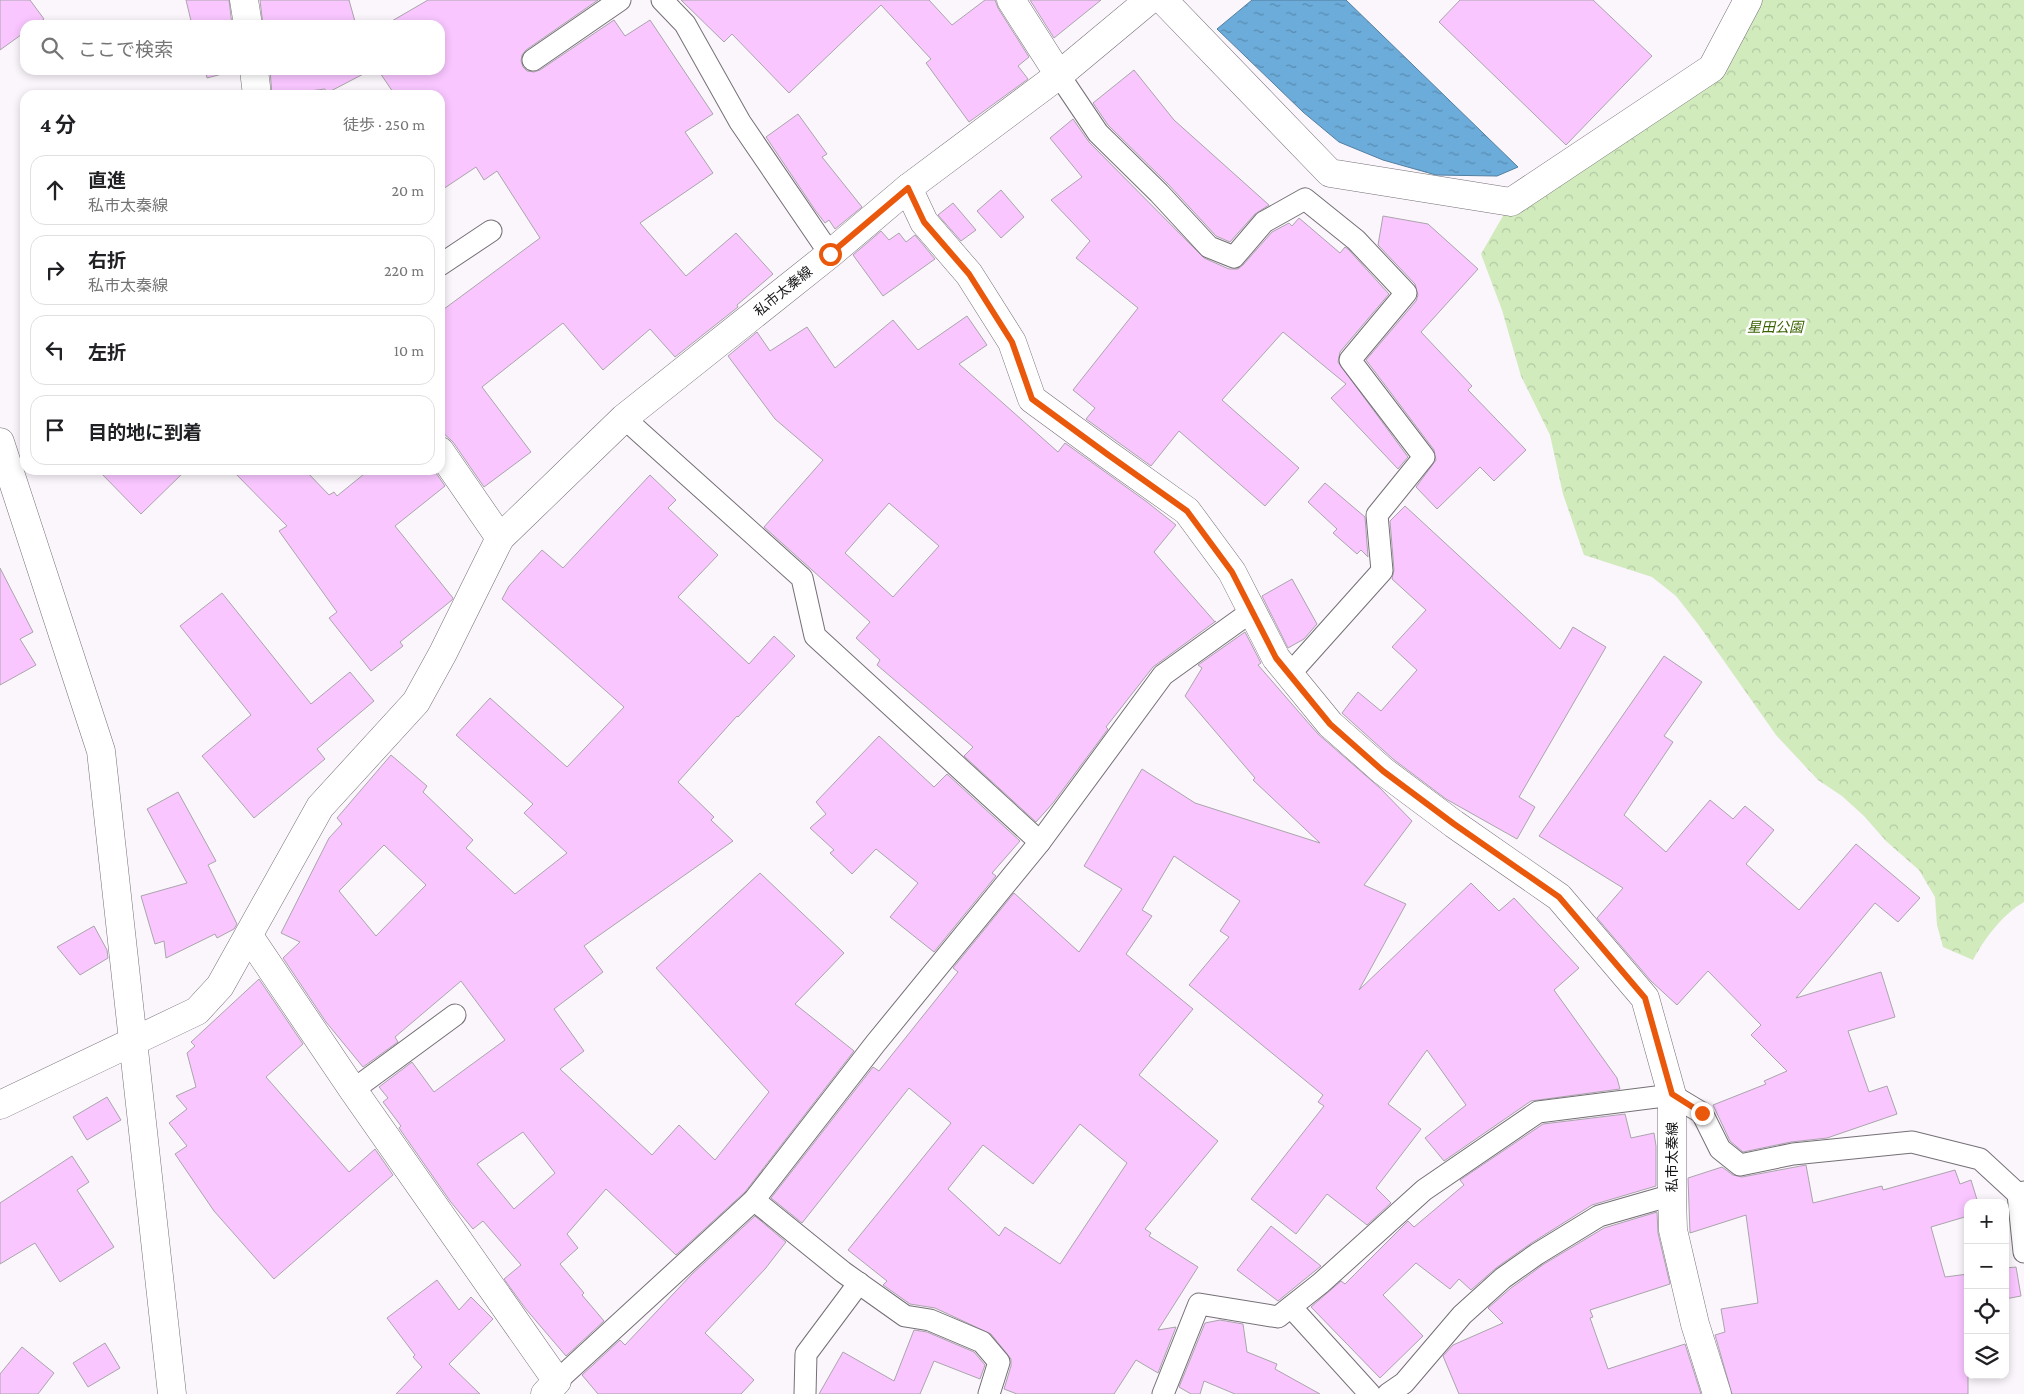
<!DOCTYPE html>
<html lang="ja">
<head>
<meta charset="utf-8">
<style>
	body { margin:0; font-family:"Crimson Pro","Noto Sans JP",serif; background:#f2f2f2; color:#202124 }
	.controls { position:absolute; right:15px; bottom:15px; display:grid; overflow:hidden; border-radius:10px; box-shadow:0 2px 8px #0003 }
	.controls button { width:45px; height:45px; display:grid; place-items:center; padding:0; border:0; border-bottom:1px solid #e0e0e0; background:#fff; color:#202124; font:25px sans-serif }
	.stop { position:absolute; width:15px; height:15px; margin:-11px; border:4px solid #ea580c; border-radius:50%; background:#fff }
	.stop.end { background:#ea580c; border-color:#fff; box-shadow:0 1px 5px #0008 }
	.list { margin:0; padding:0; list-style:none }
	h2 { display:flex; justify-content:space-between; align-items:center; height:65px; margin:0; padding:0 20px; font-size:21px }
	h2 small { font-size:16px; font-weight:400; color:#757577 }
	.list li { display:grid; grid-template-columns:32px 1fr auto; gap:15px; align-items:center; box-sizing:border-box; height:70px; margin:0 10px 10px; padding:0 10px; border:1px solid #e0e0e0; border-radius:15px }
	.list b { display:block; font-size:19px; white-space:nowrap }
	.list p { margin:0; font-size:16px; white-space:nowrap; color:#757577 }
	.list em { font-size:16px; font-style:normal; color:#757577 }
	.icon { flex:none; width:28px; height:28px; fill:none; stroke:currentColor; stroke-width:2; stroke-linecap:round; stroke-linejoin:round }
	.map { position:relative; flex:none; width:2024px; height:1394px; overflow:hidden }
	.search { position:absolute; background:#fff; box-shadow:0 2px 8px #0003; left:20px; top:20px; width:425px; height:55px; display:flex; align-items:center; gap:12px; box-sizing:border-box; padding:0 18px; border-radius:15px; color:#757577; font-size:19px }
	.panel { position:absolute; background:#fff; box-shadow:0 2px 8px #0003; left:20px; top:90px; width:425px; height:385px; border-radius:15px }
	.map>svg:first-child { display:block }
	.park { fill:url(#park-crowns) }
	.water { fill:url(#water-ripples); stroke:#527e9f }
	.building { fill:#f9c6ff; stroke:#aaa5ab; fill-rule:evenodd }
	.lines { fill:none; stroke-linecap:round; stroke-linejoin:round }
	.service-casing { stroke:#757076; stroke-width:23 }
	.minor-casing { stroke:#757076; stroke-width:29 }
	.tertiary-casing { stroke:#757076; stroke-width:29 }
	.secondary-casing { stroke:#757076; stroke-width:29 }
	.service { stroke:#fff; stroke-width:21 }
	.minor { stroke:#fff; stroke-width:28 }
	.tertiary { stroke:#fff; stroke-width:28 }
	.secondary { stroke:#fff; stroke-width:28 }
	.route { stroke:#ea580c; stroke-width:6 }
	.labels { text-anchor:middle; stroke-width:5; stroke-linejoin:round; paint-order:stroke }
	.street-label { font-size:14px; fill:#151315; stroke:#fff }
	.park-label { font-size:14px; font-style:italic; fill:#3a6201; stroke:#fff }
</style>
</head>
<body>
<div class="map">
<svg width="2024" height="1394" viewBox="0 0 2024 1394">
	<defs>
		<pattern id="park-crowns" width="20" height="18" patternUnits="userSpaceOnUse" patternTransform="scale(1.25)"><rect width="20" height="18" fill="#d1ebbd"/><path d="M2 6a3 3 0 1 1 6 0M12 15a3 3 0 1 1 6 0" fill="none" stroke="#b3c9a2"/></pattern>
		<pattern id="water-ripples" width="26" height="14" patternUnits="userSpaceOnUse" patternTransform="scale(1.25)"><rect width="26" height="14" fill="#6cacda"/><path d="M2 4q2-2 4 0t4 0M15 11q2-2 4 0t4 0" fill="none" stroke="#588bb0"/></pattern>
	</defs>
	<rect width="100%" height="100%" fill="#fbf5fc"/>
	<path class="park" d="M1748,0H2024V902C2003,914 1984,939 1973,960L1943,947L1937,925L1935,897L1919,870L1886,841L1864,816L1842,796L1818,780L1776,735L1698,624L1676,596L1652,577L1584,555L1563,494L1550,435L1521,376L1502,310L1481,254L1511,202L1712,68Z"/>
	<path class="water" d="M1252,0H1346L1518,167L1497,176L1436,175L1383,160L1339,142L1303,112L1217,29Z"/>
	<g class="building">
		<path d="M0,0H30L44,19L36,25H25V32L0,50Z"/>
		<path d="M186,0H229L232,25H192Z"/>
		<path d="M260,0H349L356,25H263Z"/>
		<path d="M428,0H598L526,50L522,55L521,61L523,67L527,71L534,72L540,70L614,20L625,36L650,20L713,114L685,132L713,173L640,223L686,276L736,233L773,274L737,305L738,307L675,357L650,329L603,370L563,323L482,387L531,452L484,487L453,442L440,430V312L540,238L497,171L484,180L476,167L440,191V95H395L378,70H440V25H385Z"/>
		<path d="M681,0H929L952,25L985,0H995L998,8L1029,57L1018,66L1028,79L969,122L926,63L931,59L881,5L789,93L732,34L724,42Z"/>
		<path d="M1030,0H1101L1054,38Z"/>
		<path d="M1460,0H1593L1652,56L1566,145L1439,22Z"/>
		<path d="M205,70H237L207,78Z"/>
		<path d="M270,70H371L327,93L325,89L278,95H272Z"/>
		<path d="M1134,70L1174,120L1269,205L1255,214L1230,242L1216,236L1168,184L1108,125L1093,103Z"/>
		<path d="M798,114L827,154L822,157L862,207L835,229L829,220L825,223L815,210L766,137Z"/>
		<path d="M1073,119L1089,142L1204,258L1229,269H1238L1243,265L1272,232L1289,223L1292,226L1299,218L1340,253L1345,247L1348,249L1389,294L1340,352L1338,362L1408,457L1398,469L1331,398L1346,384L1283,332L1222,400L1299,468L1265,506L1179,431L1151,466L1086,419L1095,408L1073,390L1138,308L1076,258L1090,241L1051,200L1082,177L1050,138Z"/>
		<path d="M1001,190L1024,217L1001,238L977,211Z"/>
		<path d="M953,203L976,230L961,241L938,215Z"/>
		<path d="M1383,216L1428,224L1478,269L1421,332L1472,386L1468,390L1526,450L1494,481L1480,467L1437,509L1416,487L1436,460L1434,450L1366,360L1416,301L1418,295L1415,284L1378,245Z"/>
		<path d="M881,231L889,240L899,233L906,242L915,235L935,259L883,296L853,255Z"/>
		<path d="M967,316L987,345L959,364L1058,452L1065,443L1147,502L1176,525L1154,552L1215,622L1216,621L1153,667L1106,727L1108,729L1053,803L1036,822L964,756L973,747L877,665L880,660L856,638L870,622L764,527L823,460L775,419L728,356L757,332L770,351L807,327L835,368L893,320L918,350ZM889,503L939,546L893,597L845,553Z"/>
		<path d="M98,470H186L141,514Z"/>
		<path d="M232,470H305L329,495L334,492L337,496L369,470H434L445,486L395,526L453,598L452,600L400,642L403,646L371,671L329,618L337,612L279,531L287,526Z"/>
		<path d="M650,475L676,500L668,508L718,555L678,597L749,664L774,636L795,656L738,717L737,716L678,782L714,817L711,820L733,841L584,946L603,972L554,1009L584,1051L560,1069L652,1155L679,1125L715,1160L769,1092L656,968L760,873L844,953L795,1004L854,1051L745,1192L676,1255L606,1189L567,1234L578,1248L560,1264L584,1293L582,1295L604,1321L566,1356L525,1308L504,1279L521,1265L483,1221L473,1229L450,1201L399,1128L401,1126L383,1102L388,1098L379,1087L412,1062L434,1092L505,1040L461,981L395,1037L398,1042L363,1067L326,1022L283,958L300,942L281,933L329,838L342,824L337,818L391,755L427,786L423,792L473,840L466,848L515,894L567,853L524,813L533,804L456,735L490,698L567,767L624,707L502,599L509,586L542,550L563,568ZM384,845L426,885L376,936L339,891ZM523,1132L555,1173L514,1209L477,1164Z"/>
		<path d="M1325,483L1365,517L1368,557L1361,550L1357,554L1333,533L1337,529L1308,502Z"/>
		<path d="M1405,506L1560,649L1573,627L1606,647L1519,797L1535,807L1517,839L1446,799L1393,759L1342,713L1358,692L1381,711L1417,670L1392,647L1426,610L1392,579L1394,570L1390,521Z"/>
		<path d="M0,568L33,632L20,639L36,665L0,685Z"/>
		<path d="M1292,579L1317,624L1304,639L1288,648L1262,596Z"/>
		<path d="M222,593L311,704L350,672L374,701L317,749L325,759L254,818L202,756L251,715L180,626Z"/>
		<path d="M1245,632L1261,663L1258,665L1318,734L1380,788L1412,821L1364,885L1406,904L1359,990L1471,883L1499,911L1514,898L1579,968L1554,990L1617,1078L1620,1089L1531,1101L1444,1161L1425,1138L1466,1105L1427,1050L1388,1104L1421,1129L1376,1188L1391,1203L1367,1225L1327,1194L1296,1234L1251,1199L1324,1106L1318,1102L1323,1095L1189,985L1229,937L1220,931L1240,901L1174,856L1142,910L1152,916L1126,954L1193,1009L1139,1075L1218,1141L1145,1229L1151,1233L1149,1236L1198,1267L1158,1330L1176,1327L1158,1373L1136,1360L1114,1394H1017L1004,1389L1011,1366V1359L991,1334L935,1308L910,1304L883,1285L887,1281L848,1250L951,1123L909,1088L802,1223L771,1198L873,1067L879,1071L958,972L953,968L1014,893L1079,952L1122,889L1084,866L1142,769L1195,803L1320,843L1253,780L1255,778L1185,696L1202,668L1198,665ZM1080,1124L1127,1163L1060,1264L1005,1227L999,1236L948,1189L983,1145L1033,1184Z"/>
		<path d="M1664,656L1702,682L1664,736L1673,742L1624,815L1666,852L1710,800L1733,819L1745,806L1774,830L1746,864L1799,910L1856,844L1920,898L1898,922L1875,903L1796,998L1881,972L1895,1017L1848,1031L1869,1092L1887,1086L1897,1114L1827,1138L1791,1142L1743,1152L1730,1141L1713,1105L1766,1084L1764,1081L1787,1071L1751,1035L1761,1025L1708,971L1677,1005L1651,981L1597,918L1623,888L1539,836Z"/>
		<path d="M879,736L934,787L947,774L1020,841L992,873L996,876L934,952L890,917L918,883L876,849L852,874L830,853L834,850L810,828L826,814L816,802Z"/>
		<path d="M178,792L216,861L208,865L237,924L234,929L217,938L215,934L166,958L164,941L155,944L141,896L187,883L147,809Z"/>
		<path d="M94,926L107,950L108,958L80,975L57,947Z"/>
		<path d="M259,979L303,1044L266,1077L349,1172L375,1149L393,1175L274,1279L214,1211L175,1154L187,1146L169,1123L187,1109L176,1096L196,1087L187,1053L195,1046L191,1042Z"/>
		<path d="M107,1097L121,1120L87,1140L73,1117Z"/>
		<path d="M1625,1114L1631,1138L1654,1133L1656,1146V1186L1592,1205L1530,1244L1496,1268L1471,1290L1459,1279L1450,1289L1416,1263L1383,1295L1423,1336L1380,1378L1311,1307L1341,1281L1345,1284L1408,1221L1414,1227L1464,1185L1460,1180L1543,1124Z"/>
		<path d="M72,1156L89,1182L77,1190L114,1247L60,1282L35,1243L0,1264V1203Z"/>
		<path d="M1806,1165L1813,1203L1882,1186L1883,1190L1955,1170L1960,1184L1971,1180L1978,1203H1968V1216L1931,1227L1945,1277L1968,1274V1394H1732L1715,1335L1725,1332L1721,1309L1758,1303L1746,1215L1690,1233L1688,1178L1722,1167L1733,1175L1742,1177Z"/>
		<path d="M1657,1212L1658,1233L1670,1284L1590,1310L1593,1317L1590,1318L1608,1369L1685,1344L1701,1394H1459L1443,1356L1453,1345L1503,1323L1488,1308L1511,1288L1544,1264L1604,1228Z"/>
		<path d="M755,1216L786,1242L765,1269L705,1333L754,1380L741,1394H598L582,1375L620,1340L625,1345L692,1274Z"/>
		<path d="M1271,1226L1321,1266L1278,1301L1237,1270Z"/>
		<path d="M2016,1267L2021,1296L2005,1299V1268Z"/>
		<path d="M437,1280L459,1310L471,1297L493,1319L449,1364L480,1394H396L422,1367L413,1357L415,1355L387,1318Z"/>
		<path d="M1220,1320L1243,1324L1247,1352L1277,1364L1275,1369L1320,1394H1235L1204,1381L1200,1394H1191L1179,1387L1205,1323Z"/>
		<path d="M914,1330L927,1332L974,1352L985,1365L980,1379L934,1361L920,1394H819L843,1352L894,1381Z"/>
		<path d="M105,1343L120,1368L88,1387L73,1363Z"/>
		<path d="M22,1347L54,1373L38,1394H0V1374Z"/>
	</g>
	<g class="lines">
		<g class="service-casing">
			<g id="service">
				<path d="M662,0L685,24L740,122L830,254"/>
				<path d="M533,60L620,0"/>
				<path d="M1059,75L1098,133L1159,193L1209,247L1234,257L1264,222L1305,199L1356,240L1406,293L1350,360L1424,457L1377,515L1382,571L1288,676"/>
				<path d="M440,265L491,231"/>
				<path d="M624,418L802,578L815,636L1040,842"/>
				<path d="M353,1090L455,1015"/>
				<path d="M2018,1194L2024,1252"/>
				<path d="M754,1200L843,1272L905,1316L930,1320L982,1342L999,1362L989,1394"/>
				<path d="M1291,1307L1370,1394"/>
				<path d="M557,1381L754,1200L875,1044L1040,842L1163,675L1252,611"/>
				<path d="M805,1394L806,1354L859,1283"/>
				<path d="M1163,1394L1199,1304L1278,1317L1321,1283L1424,1190L1538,1112L1672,1095L1702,1113L1720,1149L1740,1165L1793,1154L1912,1142L1980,1159L2018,1194L2024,1192"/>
				<path d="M1388,1394L1404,1383L1462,1315L1503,1278L1537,1254L1599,1216L1672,1195"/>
			</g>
		</g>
		<g class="minor-casing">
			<g id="minor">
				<path d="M1011,0L1059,75"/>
				<path d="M1163,0L1330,173L1511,202L1712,68L1748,0"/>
				<path d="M908,188L1059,75L1149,0"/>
				<path d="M249,936L353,1090L557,1381L545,1394"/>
				<path d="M0,1105L197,1011L220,986L320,807L416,702L443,653L500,538"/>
			</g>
		</g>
		<g class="tertiary-casing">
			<path id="tertiary" d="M0,442L101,751L172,1394"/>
		</g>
		<g class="secondary-casing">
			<g id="secondary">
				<path d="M244,0L248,25"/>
				<path d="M254,70L257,95"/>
				<path d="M440,451L500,538L624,418L830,254L908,188L924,222L969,274L1012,342L1032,399L1107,454L1187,511L1232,572L1276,658L1330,724L1383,771L1454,824L1559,897L1645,998L1672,1095V1195L1673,1230L1695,1324L1717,1394"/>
			</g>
		</g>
		<use href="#service" class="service"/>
		<use href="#minor" class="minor"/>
		<use href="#tertiary" class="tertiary"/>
		<use href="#secondary" class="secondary"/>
	</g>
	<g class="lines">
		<path class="route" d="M830,254L908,188L924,222L969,274L1012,342L1032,399L1107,454L1187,511L1232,572L1276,658L1330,724L1383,771L1454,824L1559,897L1645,998L1672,1094L1702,1113"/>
	</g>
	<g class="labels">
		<g class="street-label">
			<text transform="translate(783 291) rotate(-39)" y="5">私市太秦線</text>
			<text transform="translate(1672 1157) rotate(-90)" y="5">私市太秦線</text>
		</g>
		<g class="park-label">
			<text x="1775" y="332">星田公園</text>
		</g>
	</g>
</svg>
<div class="controls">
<button>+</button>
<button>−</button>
<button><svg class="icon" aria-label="locate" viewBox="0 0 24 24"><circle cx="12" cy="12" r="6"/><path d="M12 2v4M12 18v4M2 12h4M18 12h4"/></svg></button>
<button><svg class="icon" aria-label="layers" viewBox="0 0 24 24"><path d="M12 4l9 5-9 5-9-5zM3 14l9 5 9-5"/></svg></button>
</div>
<div class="stop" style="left:830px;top:254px"></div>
<div class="stop end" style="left:1702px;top:1113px"></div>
<div class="search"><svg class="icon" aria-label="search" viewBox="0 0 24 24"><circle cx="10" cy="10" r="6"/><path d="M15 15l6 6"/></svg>ここで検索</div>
<section class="panel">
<h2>4 分<small>徒歩 · 250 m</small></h2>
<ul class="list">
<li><svg class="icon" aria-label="ahead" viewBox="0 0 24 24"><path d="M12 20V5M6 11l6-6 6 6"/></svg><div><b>直進</b><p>私市太秦線</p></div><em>20 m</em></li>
<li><svg class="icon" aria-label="right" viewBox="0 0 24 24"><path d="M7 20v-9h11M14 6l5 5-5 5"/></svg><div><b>右折</b><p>私市太秦線</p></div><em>220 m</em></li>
<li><svg class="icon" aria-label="left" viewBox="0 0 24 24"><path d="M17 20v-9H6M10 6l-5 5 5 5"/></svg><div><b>左折</b></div><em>10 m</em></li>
<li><svg class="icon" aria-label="arrive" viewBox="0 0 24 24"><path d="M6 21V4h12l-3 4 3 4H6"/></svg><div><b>目的地に到着</b></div></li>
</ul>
</section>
</div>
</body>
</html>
